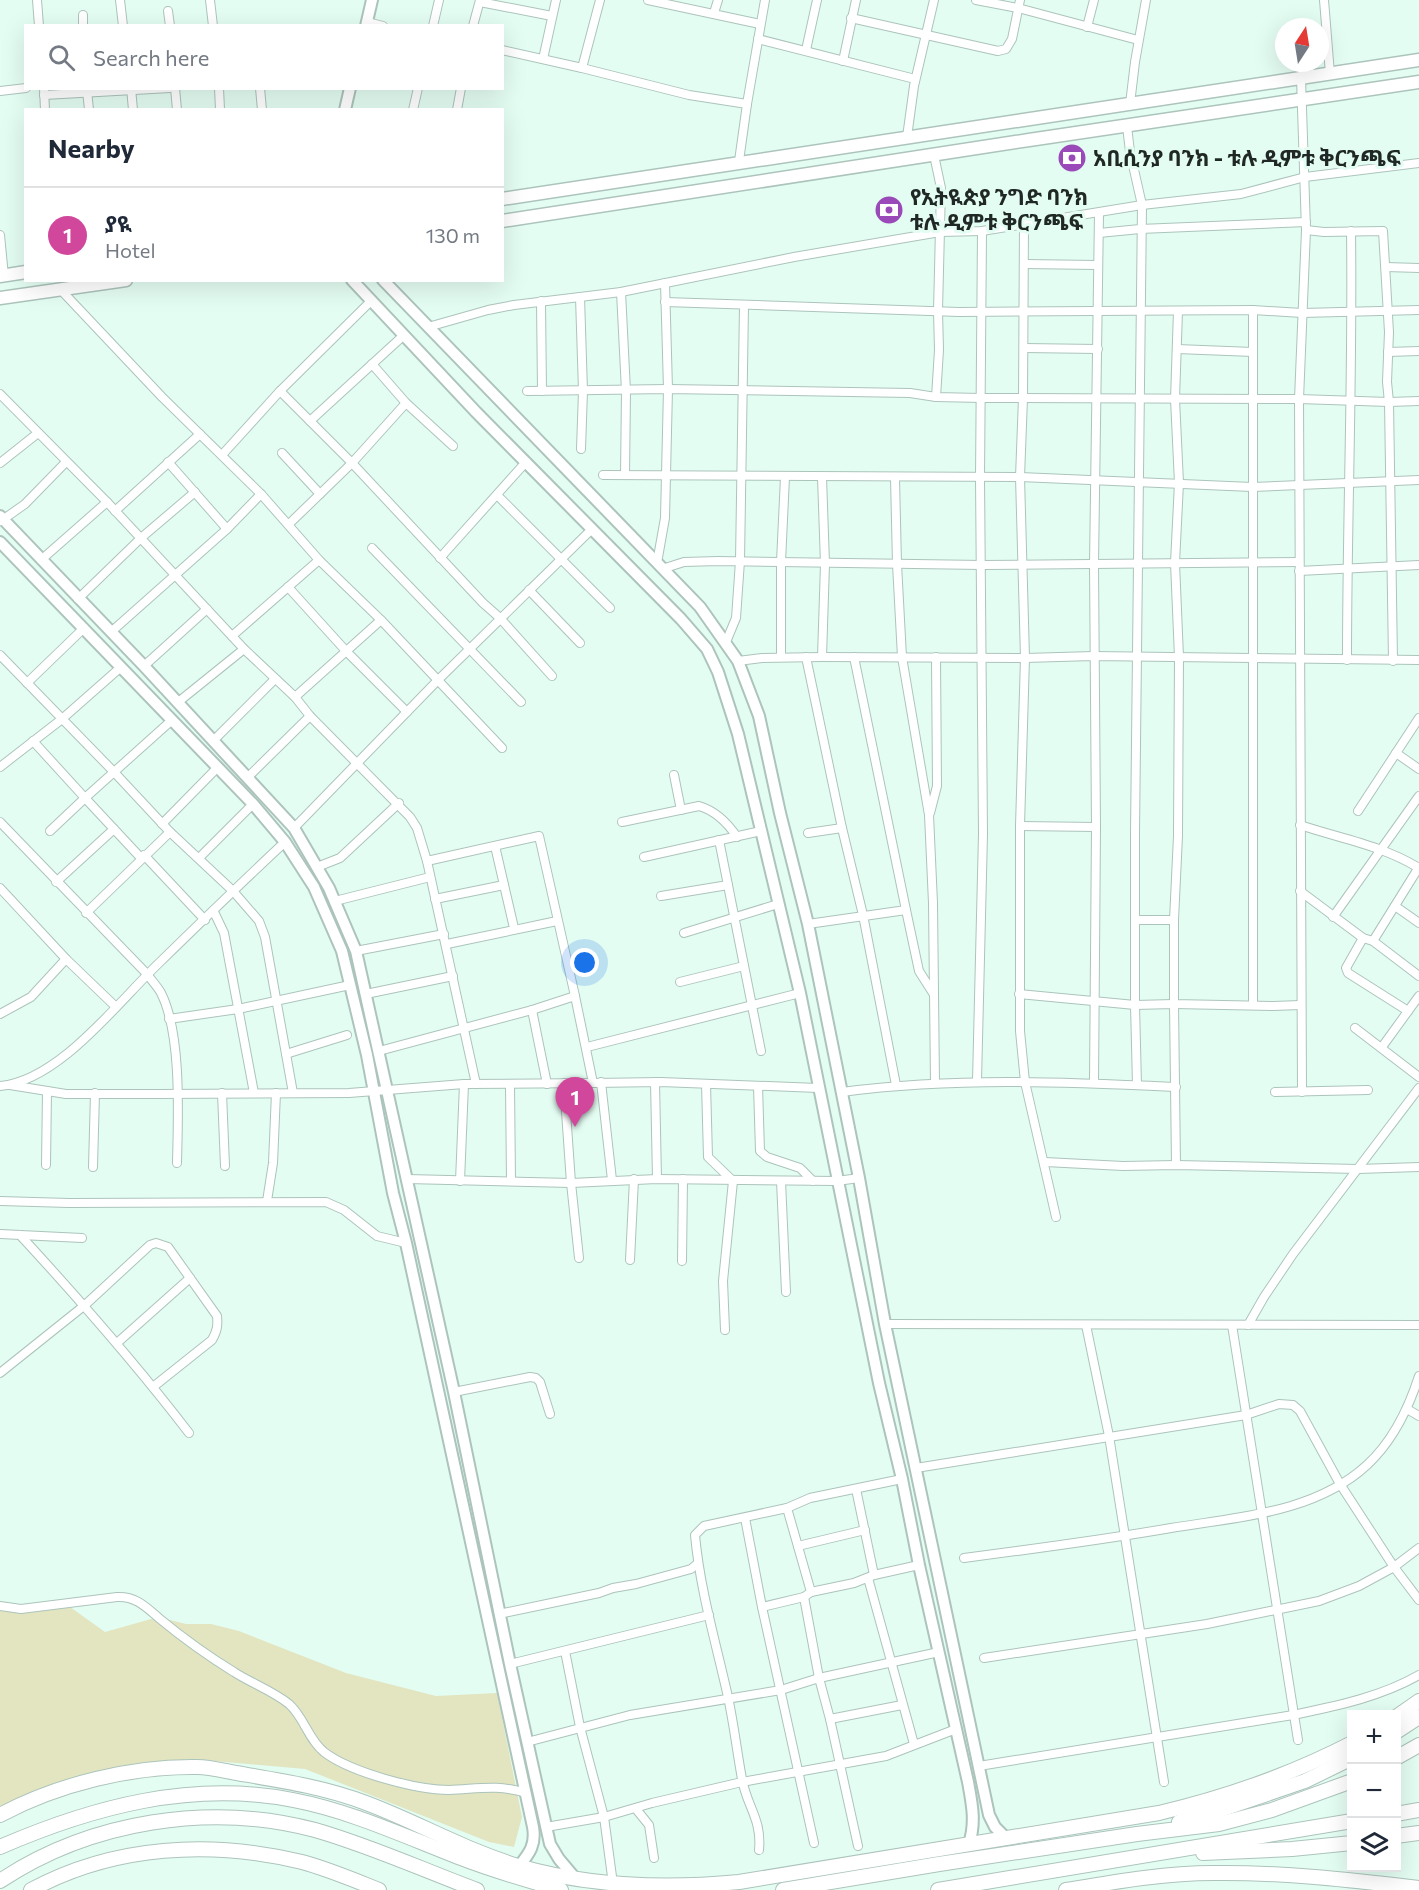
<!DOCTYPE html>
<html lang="en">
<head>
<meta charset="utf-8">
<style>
	body { margin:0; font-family:Commissioner,"Noto Sans Ethiopic",sans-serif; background:#f6f6f7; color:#1f2937 }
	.controls { position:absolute; right:18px; bottom:18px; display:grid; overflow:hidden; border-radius:0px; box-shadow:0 6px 24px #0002 }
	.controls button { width:54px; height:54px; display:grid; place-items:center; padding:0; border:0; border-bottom:2px solid #e0e1e3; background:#fff; color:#1f2937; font:30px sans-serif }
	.compass { position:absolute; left:1275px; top:18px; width:54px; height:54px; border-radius:50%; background:#fff; box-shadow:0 6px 24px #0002; rotate:12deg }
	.you { position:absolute; left:585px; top:963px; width:21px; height:21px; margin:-15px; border:4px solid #fff; border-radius:50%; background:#1a73e8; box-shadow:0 0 0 9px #1a73e833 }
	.badge { display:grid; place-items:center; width:39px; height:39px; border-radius:50%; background:#9a49b8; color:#fff; font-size:20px; font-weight:700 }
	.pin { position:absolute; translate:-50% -50px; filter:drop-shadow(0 2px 3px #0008) }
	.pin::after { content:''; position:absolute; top:32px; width:21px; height:18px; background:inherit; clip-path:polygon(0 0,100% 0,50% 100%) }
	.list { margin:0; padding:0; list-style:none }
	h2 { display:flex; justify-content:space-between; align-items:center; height:78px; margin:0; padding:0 24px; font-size:26px }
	h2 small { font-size:20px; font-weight:400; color:#747a83 }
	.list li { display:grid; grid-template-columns:39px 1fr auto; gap:18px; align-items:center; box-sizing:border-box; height:96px; padding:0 24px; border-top:2px solid #e0e1e3 }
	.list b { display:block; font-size:22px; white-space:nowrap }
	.list p { margin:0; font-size:20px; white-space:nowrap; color:#747a83 }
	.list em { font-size:20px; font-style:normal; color:#747a83 }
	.icon { flex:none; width:33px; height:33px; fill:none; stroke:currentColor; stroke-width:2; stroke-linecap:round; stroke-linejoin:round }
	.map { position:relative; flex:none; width:1419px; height:1890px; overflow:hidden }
	.search { position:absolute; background:#fff; box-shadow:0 6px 24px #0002; left:24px; top:24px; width:480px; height:66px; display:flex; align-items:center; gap:15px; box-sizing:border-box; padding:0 21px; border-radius:0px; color:#747a83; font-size:22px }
	.panel { position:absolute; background:#fff; box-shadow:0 6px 24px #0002; left:24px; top:108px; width:480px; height:174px; border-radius:0px }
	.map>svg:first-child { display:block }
	.green { fill:#e2e5c0 }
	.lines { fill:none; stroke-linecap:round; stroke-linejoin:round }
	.street-casing { stroke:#acc4bb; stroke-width:10 }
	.secondary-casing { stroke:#acc4bb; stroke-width:14 }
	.primary-casing { stroke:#acc4bb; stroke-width:15 }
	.highway-casing { stroke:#acc4bb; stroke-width:16 }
	.street { stroke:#fff; stroke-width:8 }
	.secondary { stroke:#fff; stroke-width:10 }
	.primary { stroke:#fff; stroke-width:12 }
	.highway { stroke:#fff; stroke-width:14 }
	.labels { text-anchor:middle; stroke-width:6; stroke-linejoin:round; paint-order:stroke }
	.poi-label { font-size:22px; font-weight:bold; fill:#1f2824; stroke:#e4fdf3; text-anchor:start }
</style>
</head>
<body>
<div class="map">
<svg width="1419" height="1890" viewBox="0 0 1419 1890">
	<rect width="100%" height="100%" fill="#e4fdf3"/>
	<path class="green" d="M66,1604L105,1632L158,1617L186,1624H211L239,1631L346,1673L436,1696L497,1693L522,1817L514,1847L489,1842L305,1769L192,1759L120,1766L0,1806V1609Z"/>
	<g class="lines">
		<g class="street-casing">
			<g id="street">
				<path d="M37,0L39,26"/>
				<path d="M120,0L123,26"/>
				<path d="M210,0L213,26"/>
				<path d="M648,0L760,24"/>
				<path d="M976,0L1018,8L1138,40"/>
				<path d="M1324,0L1330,74"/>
				<path d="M480,2L552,16"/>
				<path d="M168,11L170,26"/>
				<path d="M714,13L718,0"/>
				<path d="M83,15V26"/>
				<path d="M851,18L998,51L1006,49L1012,39L1020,0"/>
				<path d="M367,22L383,26"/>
				<path d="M433,26L439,0"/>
				<path d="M473,26L480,0"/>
				<path d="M1087,27L1094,0"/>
				<path d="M758,39L915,79"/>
				<path d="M502,50L582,68L600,0"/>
				<path d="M806,50L817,0"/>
				<path d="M543,59L556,0"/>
				<path d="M843,61L856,0"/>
				<path d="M582,68L689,95L747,104"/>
				<path d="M1301,78L1306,230L1299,399L1302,1092"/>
				<path d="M44,88L45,110"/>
				<path d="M131,88L133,110"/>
				<path d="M175,88L177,110"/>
				<path d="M219,88L220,110"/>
				<path d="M260,88L262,110"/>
				<path d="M87,90L89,110"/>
				<path d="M0,91L26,88"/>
				<path d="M44,95L170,88"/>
				<path d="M1130,104L1135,62L1146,0"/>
				<path d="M413,110L418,88"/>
				<path d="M457,110L461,88"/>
				<path d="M1127,126L1130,152L1142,205L1135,833V1005L1137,1085"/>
				<path d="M907,137L914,86L934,0"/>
				<path d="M934,155L941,188L938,311L939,350L936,397"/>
				<path d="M739,161L747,104L765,0"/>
				<path d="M1024,224L1023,398L1020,477L1025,658L1020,826V1031L1025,1082L1056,1217"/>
				<path d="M1099,233L1140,229L1306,222"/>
				<path d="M0,235L4,276"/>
				<path d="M1024,264L1097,265"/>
				<path d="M1386,267L1419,268"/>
				<path d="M60,289L162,397L261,494L319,560L381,620L502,748"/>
				<path d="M621,292L626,391L625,475"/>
				<path d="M580,297L583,391L581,449"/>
				<path d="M541,301L542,391"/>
				<path d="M665,302L959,312L1253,310L1302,313L1419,310"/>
				<path d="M1178,311L1175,399L1179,483L1175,563L1179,657L1178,836L1174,920V1004L1273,1006L1301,1005"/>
				<path d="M428,327L488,310L514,305L621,292L794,257L940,232L982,231L1142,205L1241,194L1305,177L1419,163"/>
				<path d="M1024,348L1098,349"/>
				<path d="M1177,349L1253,352"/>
				<path d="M1388,352L1419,351"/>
				<path d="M372,364L406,403L453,446"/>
				<path d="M280,391L352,463L483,603L500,618L552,676"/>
				<path d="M527,391L668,389L910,393L936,397L981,398L1299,399L1389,402L1387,382L1389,332L1383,231L1324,232L1306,230"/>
				<path d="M0,394L107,502L244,649L295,697L310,716L410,817L417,828L427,861L476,1084"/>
				<path d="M310,421L404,335"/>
				<path d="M282,453L320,494"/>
				<path d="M222,455L280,391L371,301"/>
				<path d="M168,462L227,529"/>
				<path d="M0,463L38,433"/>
				<path d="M603,475L1020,477L1252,487L1419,480"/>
				<path d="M822,477L825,564L822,657"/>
				<path d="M895,478L897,564L902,657L929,815L933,903L935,1083"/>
				<path d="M497,495L610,608"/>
				<path d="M115,511L200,434"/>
				<path d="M1,521L25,504L66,462"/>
				<path d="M289,524L352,463L406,403"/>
				<path d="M372,548L521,702"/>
				<path d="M440,558L526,462"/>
				<path d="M41,560L107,502"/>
				<path d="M657,563L665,518L668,389L665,283"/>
				<path d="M662,569L684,562L718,561L982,565L1299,562"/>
				<path d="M1299,571L1419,565"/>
				<path d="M288,587L346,651L407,712"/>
				<path d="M529,590L580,643"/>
				<path d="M78,599L141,538L195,492"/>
				<path d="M111,632L227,529L261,494"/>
				<path d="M232,636L319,560"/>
				<path d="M726,642L736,618L740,561L744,306"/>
				<path d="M0,655L114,772L170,832L233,891L259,921L265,937L293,1093"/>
				<path d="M781,657V562L785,477"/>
				<path d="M806,657L842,828L863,915L896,1085"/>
				<path d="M1347,660C1347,517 1353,374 1351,231"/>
				<path d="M738,661L762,658L822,657L1025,658L1093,656L1419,660"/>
				<path d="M1393,661L1389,402L1419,401"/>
				<path d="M144,666L207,609"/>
				<path d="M27,683L84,628"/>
				<path d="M295,697L381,620"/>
				<path d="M177,703L244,649"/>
				<path d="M33,741L85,798L172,720"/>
				<path d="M213,741L275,679"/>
				<path d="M1396,753L1419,769"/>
				<path d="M0,767L62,719L121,667"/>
				<path d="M674,775L681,810"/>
				<path d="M247,778L310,716"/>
				<path d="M1358,811L1419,718"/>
				<path d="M930,813L937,786L936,657"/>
				<path d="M0,822L147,974C152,981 158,987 161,993C182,1034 178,1118 177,1163"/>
				<path d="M622,822L699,806C716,811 727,822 737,837"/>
				<path d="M162,824L218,767"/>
				<path d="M1300,825C1342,839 1381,845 1419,868"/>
				<path d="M1020,826L1096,827"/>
				<path d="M294,828L438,680L592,529"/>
				<path d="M50,831L85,798L141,858"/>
				<path d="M808,833L842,828"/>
				<path d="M719,840L761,1051"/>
				<path d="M495,846L514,928"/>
				<path d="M144,855L205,920"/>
				<path d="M644,857L761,831"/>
				<path d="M199,858L253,804"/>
				<path d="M317,867L340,858L399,803"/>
				<path d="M56,882L114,829"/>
				<path d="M0,888L66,959L116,1007"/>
				<path d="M1300,891L1363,938L1373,941L1419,976"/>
				<path d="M661,896L728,885"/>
				<path d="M435,899L504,885"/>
				<path d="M335,901L430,877"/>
				<path d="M1395,906L1419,923"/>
				<path d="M906,910L919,971L933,993"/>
				<path d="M214,912L224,933L254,1093"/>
				<path d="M86,913L170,832"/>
				<path d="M1333,917L1419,796"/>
				<path d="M1136,920H1174"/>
				<path d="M808,924L906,910L854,657"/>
				<path d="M684,933L778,904"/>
				<path d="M1363,938L1346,968L1348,973L1408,1011"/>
				<path d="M1373,941L1419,867"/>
				<path d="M447,944L557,921"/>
				<path d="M356,951L444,934"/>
				<path d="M680,982L744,966"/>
				<path d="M366,994L453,976"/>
				<path d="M1019,994L1135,1005L1174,1004L1176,1165"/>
				<path d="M575,996L593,1083"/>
				<path d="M1253,1005V310"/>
				<path d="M532,1010L547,1084"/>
				<path d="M0,1014L31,997L66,959"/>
				<path d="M169,1019L238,1009L350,985"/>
				<path d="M1355,1028L1419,1077"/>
				<path d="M587,1047L800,993"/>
				<path d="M1382,1047L1419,996"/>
				<path d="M379,1051L532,1010L575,996L539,836L427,861"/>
				<path d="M286,1054L347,1035"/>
				<path d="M977,1081L983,834L980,478L982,231"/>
				<path d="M601,1082L612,1180"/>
				<path d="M655,1082L657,1179"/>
				<path d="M564,1083L571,1183L579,1258"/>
				<path d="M1094,1083L1096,827L1094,564L1099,213"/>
				<path d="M706,1084L708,1157L733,1181L723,1281L725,1330"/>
				<path d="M10,1085L66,1094H157L349,1093L464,1084L593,1083L661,1082L818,1088"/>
				<path d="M510,1085L511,1181"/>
				<path d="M0,1086C59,1081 118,1002 159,963C201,922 242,882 285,842"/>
				<path d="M758,1086L760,1151L767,1157L800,1168L813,1181"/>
				<path d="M842,1092C954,1077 1064,1082 1176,1087"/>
				<path d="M1275,1092L1368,1090"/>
				<path d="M222,1093L225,1166"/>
				<path d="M1045,1162L1123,1166L1176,1165L1358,1169L1419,1167"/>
				<path d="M46,1165L47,1091"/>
				<path d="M93,1167L95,1093"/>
				<path d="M407,1179L571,1183L657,1179L837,1181L859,1178"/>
				<path d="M460,1181L464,1084"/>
				<path d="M781,1181L786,1292"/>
				<path d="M0,1201L69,1203L326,1202L344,1210L377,1236L406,1243"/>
				<path d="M267,1201L273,1163L276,1093"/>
				<path d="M0,1234L82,1238"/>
				<path d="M20,1235C79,1299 136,1364 189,1433"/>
				<path d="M630,1260L634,1179"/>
				<path d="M682,1261L683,1179"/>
				<path d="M885,1324L1419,1325"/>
				<path d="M1086,1325L1109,1436L1164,1782"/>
				<path d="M1232,1325L1298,1740"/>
				<path d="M1248,1325L1264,1297L1293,1254L1419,1088"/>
				<path d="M117,1343L190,1278"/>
				<path d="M0,1373L85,1305L150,1245L156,1243L168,1247L217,1316C218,1326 217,1331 212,1340L153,1387"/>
				<path d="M454,1392L530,1377L536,1378L540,1382L550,1414"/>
				<path d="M1407,1409L1419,1416"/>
				<path d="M916,1468L1246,1415L1279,1404L1293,1405L1300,1411L1340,1484L1394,1567L1419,1600"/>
				<path d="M856,1489L874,1575"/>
				<path d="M787,1508L811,1592"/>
				<path d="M745,1518L762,1607L814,1843"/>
				<path d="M798,1546L865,1530"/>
				<path d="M964,1558C1033,1549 1102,1540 1171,1528C1238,1517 1315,1513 1367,1465C1392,1442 1409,1407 1419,1376"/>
				<path d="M868,1578L914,1744"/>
				<path d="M804,1597L819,1678L830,1719L858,1846"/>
				<path d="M0,1606L21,1609L117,1597C136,1596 146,1607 160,1619C183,1638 208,1656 234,1672C251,1683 273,1691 289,1704C304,1717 308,1739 324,1752C350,1772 416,1790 449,1790C478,1789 497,1784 526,1793"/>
				<path d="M762,1607L804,1597L811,1592L854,1583L874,1575L919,1565"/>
				<path d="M499,1614L599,1593L613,1588L636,1584L691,1569L697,1564"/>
				<path d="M565,1651L580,1727L604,1817L613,1884"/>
				<path d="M984,1658L1207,1624L1319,1601L1359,1586L1394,1567L1419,1548"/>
				<path d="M510,1664L709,1615"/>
				<path d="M830,1719L902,1705"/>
				<path d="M527,1742L630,1715L781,1690L819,1678L939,1652"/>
				<path d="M979,1766L1293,1715C1336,1706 1381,1697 1419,1675"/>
				<path d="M636,1809L649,1825L654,1858"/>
				<path d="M546,1827L604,1817L652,1803L742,1782L886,1756L956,1729"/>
				<path d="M759,1850C762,1819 747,1807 742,1779C737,1752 734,1725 728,1697C716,1643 700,1590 695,1535L704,1526L787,1508L810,1498L902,1479"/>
			</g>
		</g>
		<g class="secondary-casing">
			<g id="secondary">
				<path d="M366,26L372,0"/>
				<path d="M345,110L350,88"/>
				<path d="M352,280L476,412L681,619L707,649L718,672L738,734L800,993L879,1383L902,1479L919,1565L968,1782C972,1804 976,1822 969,1844"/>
				<path d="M383,280L700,607L738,661L759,716L780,813L808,924L859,1178L885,1324L989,1815L995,1827L1006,1838"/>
				<path d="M0,516L144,666L294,828L329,888L356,951L454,1392L510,1664L550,1844L559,1859L575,1878"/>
				<path d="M0,542L253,804L285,842L314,887L342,951L367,1055L393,1193L406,1243L533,1827C536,1844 530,1853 519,1866"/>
			</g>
		</g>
		<g class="primary-casing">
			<g id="primary">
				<path d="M502,199L1419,60"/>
				<path d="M502,221L1029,140L1419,82"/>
				<path d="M0,276L26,272"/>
				<path d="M0,298L126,280"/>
			</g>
		</g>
		<g class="highway-casing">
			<g id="highway">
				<path d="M1396,1717L1419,1701"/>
				<path d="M1396,1732L1419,1717"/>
				<path d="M1396,1758L1419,1745"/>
				<path d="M1396,1814L1419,1810"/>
				<path d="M0,1815C58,1784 132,1766 197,1767C212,1767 228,1772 242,1774C284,1781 327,1788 366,1803C417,1822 465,1850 518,1866C590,1887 665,1889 739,1882L1159,1813C1227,1797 1290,1775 1352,1743"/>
				<path d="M1179,1822L1223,1809L1305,1781L1352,1758"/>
				<path d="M1396,1836L1419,1833"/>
				<path d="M0,1847C92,1807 192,1780 293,1800C351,1811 406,1837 461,1858C494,1871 527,1880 561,1890"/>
				<path d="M1203,1853L1292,1849L1352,1843"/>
				<path d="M0,1881C90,1821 210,1802 315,1830C371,1846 423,1870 477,1890"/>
				<path d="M31,1890C114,1845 211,1840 302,1862C328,1869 354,1880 379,1890"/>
				<path d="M783,1890L939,1864L1137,1834L1219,1824L1272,1810L1352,1781"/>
				<path d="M938,1890L1352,1821"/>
				<path d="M1066,1890C1114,1882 1164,1873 1213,1873C1282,1872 1350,1880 1419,1888"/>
			</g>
		</g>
		<use href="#street" class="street"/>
		<use href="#secondary" class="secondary"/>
		<use href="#primary" class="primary"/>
		<use href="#highway" class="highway"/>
	</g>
	<defs>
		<g id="bank-disc" transform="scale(1.5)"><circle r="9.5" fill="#9a49b8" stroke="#e4fdf3"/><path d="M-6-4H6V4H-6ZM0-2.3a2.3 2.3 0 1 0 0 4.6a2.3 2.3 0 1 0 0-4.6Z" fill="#fff"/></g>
	</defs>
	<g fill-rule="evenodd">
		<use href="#bank-disc" x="1072" y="158"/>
		<use href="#bank-disc" x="889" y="210"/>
	</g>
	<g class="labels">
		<g class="poi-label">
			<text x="1093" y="166">አቢሲንያ ባንክ - ቱሉ ዲምቱ ቅርንጫፍ</text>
			<text x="910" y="205">የኢትዪጵያ ንግድ ባንክ<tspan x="910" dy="25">ቱሉ ዲምቱ ቅርንጫፍ</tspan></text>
		</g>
	</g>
</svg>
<div class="controls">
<button>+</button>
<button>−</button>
<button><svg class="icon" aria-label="layers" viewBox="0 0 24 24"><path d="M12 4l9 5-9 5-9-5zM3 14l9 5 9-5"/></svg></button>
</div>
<svg class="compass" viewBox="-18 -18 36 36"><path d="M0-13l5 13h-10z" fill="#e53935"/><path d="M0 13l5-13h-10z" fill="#747a83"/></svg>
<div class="you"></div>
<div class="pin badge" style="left:575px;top:1127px;background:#d1479c">1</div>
<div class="search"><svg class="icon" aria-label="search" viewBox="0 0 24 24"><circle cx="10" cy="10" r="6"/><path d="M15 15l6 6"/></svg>Search here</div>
<section class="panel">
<h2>Nearby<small></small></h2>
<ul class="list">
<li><span class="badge" style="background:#d1479c">1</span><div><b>ያዪ</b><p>Hotel</p></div><em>130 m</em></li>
</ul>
</section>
</div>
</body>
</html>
